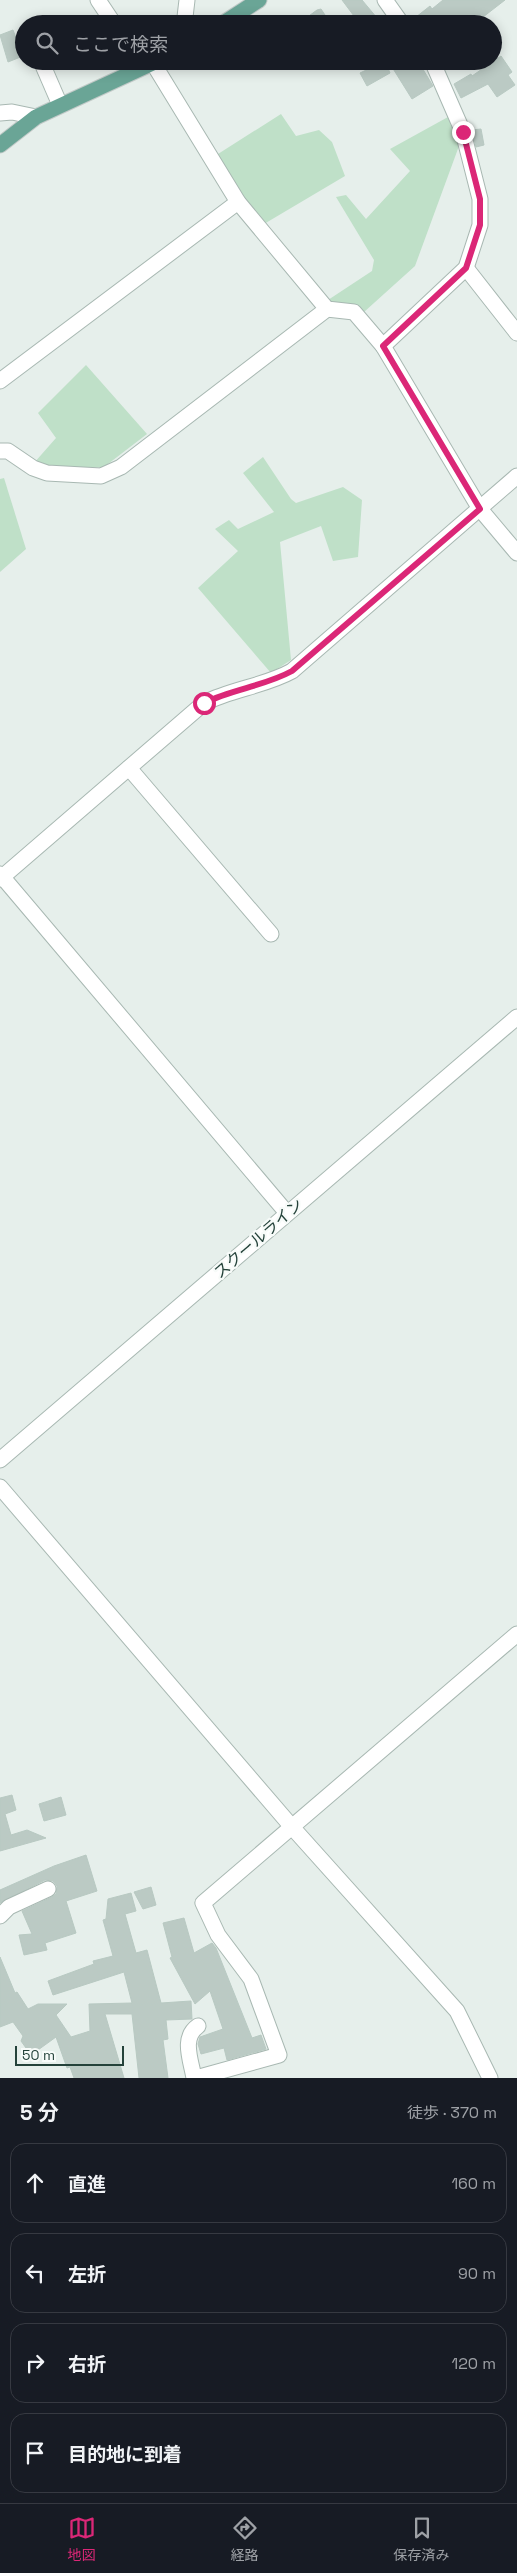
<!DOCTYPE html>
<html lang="ja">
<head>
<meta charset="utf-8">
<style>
	body { margin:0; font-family:"Space Grotesk","Noto Sans JP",sans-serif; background:#242831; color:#f1f3f6 }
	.scale { position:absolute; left:15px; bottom:12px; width:109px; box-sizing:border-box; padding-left:5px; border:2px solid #24423a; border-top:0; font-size:14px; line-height:18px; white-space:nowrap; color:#24423a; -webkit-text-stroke:4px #f7fbf9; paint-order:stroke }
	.stop { position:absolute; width:15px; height:15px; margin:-11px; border:4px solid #db2777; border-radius:50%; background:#fff }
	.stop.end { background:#db2777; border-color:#fff; box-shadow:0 1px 5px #0008 }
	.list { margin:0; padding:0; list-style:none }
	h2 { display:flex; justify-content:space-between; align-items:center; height:65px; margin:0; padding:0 20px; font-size:21px }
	h2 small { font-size:16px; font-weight:400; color:#9ea1a6 }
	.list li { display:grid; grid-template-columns:32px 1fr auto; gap:15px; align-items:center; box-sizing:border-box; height:80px; margin:0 10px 10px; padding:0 10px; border:1px solid #363941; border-radius:15px }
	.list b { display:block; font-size:19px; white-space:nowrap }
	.list em { font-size:16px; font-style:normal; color:#9ea1a6 }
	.icon { flex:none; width:28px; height:28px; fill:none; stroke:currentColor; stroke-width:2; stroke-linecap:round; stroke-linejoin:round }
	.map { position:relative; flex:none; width:517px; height:2078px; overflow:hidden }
	.search { position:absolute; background:#171b24; box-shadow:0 2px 12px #0003; left:15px; right:15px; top:15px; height:55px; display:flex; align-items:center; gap:12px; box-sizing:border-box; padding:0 18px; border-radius:28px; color:#9ea1a6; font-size:19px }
	.sheet { height:425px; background:#171b24 }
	nav { display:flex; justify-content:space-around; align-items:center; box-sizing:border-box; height:70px; border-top:1px solid #363941; background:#171b24; font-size:14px; color:#9ea1a6 }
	nav a { display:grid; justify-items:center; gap:2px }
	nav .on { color:#db2777 }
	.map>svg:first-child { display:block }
	.green { fill:#bfe0c8 }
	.building { fill:#bbcac4; stroke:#b8c9c2 }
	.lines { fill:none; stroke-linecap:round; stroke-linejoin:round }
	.minor-casing { stroke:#a8b8b2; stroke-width:17 }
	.major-casing { stroke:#c2cac8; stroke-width:17 }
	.minor { stroke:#fff; stroke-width:15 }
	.major { stroke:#6aa596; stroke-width:15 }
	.route { stroke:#db2777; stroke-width:6 }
	.labels { text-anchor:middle; stroke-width:4.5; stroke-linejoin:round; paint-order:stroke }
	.street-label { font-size:16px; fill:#24423a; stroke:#f7fbf9 }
</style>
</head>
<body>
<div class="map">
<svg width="517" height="2078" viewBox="0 0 517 2078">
	<rect width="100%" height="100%" fill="#e6efeb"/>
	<g class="green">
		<path d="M281,114L296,136L319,130L332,142L345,176L264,224L242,194L218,154Z"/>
		<path d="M448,117L459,146L415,266L364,312L328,300L372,271L374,260L336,197L346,195L366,219L410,171L390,149Z"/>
		<path d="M86,365L147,434L104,467L62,469L34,463L56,438L38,413Z"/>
		<path d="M263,457L291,499L296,503L343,487L362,500L358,557L333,561L321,526L280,542L291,660L271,673L198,588L238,551L215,529L229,520L238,529L274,512L243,473Z"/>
		<path d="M4,478L26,549L0,572V479Z"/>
	</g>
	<g class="building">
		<path d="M342,0H362L382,24H360Z"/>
		<path d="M443,0H505L474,24H411V21L430,6L432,9Z"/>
		<path d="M321,9L331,24H298L317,10Z"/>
		<path d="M13,30L23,56L8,62L0,35Z"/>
		<path d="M501,56L512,72L508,75L515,85L497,97L488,84L461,98L454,84L471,74L472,76Z"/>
		<path d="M385,61L390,73L367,86L360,73Z"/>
		<path d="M402,61H418L433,86L412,99L392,67Z"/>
		<path d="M481,129L484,145L476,147L472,130Z"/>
		<path d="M12,1795L16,1810L5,1814L11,1835L27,1830L46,1838L0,1851V1798Z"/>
		<path d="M61,1797L66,1815L44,1821L39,1804Z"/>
		<path d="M86,1855L97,1891L66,1901L76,1933L45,1943L47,1950L24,1955L19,1935L32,1934L22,1911L52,1897L56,1894L57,1886L53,1881L45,1880L0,1903V1890L54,1866Z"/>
		<path d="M151,1887L156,1905L143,1909L134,1892Z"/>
		<path d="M131,1893L136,1911L125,1914L136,1953L147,1950L161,2003L191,2001L192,2019L166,2020L168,2039L163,2040L168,2078H139L132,2014H105L124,2078H74L70,2067L67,2068L56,2037L31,2055L21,2041L23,2036L13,2022L0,2027V1957L15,1993L17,1992L28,2009L38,2004H67L56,2015L71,2037L90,2031L89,2004L132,2003L124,1972L53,1995L48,1981L94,1964L93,1961L113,1956L103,1920L106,1919L108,1899Z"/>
		<path d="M184,1918L194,1953L212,1943L216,1948L252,2038L261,2035L266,2049L227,2060L224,2048L201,2054L198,2044L200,2037L223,2029L210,1991L195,2004L170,1958L172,1957L163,1923Z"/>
	</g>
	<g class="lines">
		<g class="minor-casing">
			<g id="minor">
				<path d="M98,0L114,24"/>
				<path d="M187,0L185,17L189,24"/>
				<path d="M385,0L402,24"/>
				<path d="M41,61L60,105"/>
				<path d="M153,63L238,202L327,309L354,312L383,346L480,509L517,553"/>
				<path d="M0,113L12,112L36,117"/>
				<path d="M466,268L517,333"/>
				<path d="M383,346L466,268L480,225V199L463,132L432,61"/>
				<path d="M0,381L238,202"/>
				<path d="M0,451H8L33,468L47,473L101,476L121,467L327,309"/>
				<path d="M129,768L271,934"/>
				<path d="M0,874L287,1213"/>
				<path d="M0,879L204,703C232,689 265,686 292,671L517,476"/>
				<path d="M0,1460L517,1017"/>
				<path d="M0,1487L292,1827L457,2011L490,2078"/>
				<path d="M0,1916L9,1907L48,1889"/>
				<path d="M194,2078C191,2060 181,2038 198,2026"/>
				<path d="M196,2078L279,2055L251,1979L218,1935L203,1903L517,1634"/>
			</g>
		</g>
		<g class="major-casing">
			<g id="major">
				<path d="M222,24L259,0"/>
				<path d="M0,145L36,117L157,61"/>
			</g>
		</g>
		<use href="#minor" class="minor"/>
		<use href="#major" class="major"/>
	</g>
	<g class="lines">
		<path class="route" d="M204,703C232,689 265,686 292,671L480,509L383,346L466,268L480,225V199L463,132"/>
	</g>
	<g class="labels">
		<g class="street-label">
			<text transform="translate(258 1238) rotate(-41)" y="6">スクールライン</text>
		</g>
	</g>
</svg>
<div class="scale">50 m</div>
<div class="stop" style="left:204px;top:703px"></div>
<div class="stop end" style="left:463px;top:132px"></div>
<div class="search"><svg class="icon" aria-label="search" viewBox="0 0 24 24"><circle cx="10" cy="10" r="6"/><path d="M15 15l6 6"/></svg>ここで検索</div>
</div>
<section class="sheet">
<h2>5 分<small>徒歩 · 370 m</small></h2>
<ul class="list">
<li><svg class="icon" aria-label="ahead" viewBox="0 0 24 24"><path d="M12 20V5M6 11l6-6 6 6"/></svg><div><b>直進</b></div><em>160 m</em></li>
<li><svg class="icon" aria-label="left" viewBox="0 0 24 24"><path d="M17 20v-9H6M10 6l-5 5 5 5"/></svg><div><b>左折</b></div><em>90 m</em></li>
<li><svg class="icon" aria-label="right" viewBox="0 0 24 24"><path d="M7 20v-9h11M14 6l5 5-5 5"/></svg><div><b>右折</b></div><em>120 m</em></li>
<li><svg class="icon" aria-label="arrive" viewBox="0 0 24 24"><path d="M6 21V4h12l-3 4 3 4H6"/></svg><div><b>目的地に到着</b></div></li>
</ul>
</section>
<nav>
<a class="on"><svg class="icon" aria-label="map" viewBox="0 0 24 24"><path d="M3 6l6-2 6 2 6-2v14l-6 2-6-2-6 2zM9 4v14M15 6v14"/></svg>地図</a>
<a><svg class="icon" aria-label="directions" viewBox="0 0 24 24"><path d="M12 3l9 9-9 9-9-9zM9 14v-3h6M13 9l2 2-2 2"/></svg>経路</a>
<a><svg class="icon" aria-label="saved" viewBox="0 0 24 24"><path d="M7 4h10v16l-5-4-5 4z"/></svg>保存済み</a>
</nav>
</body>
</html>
